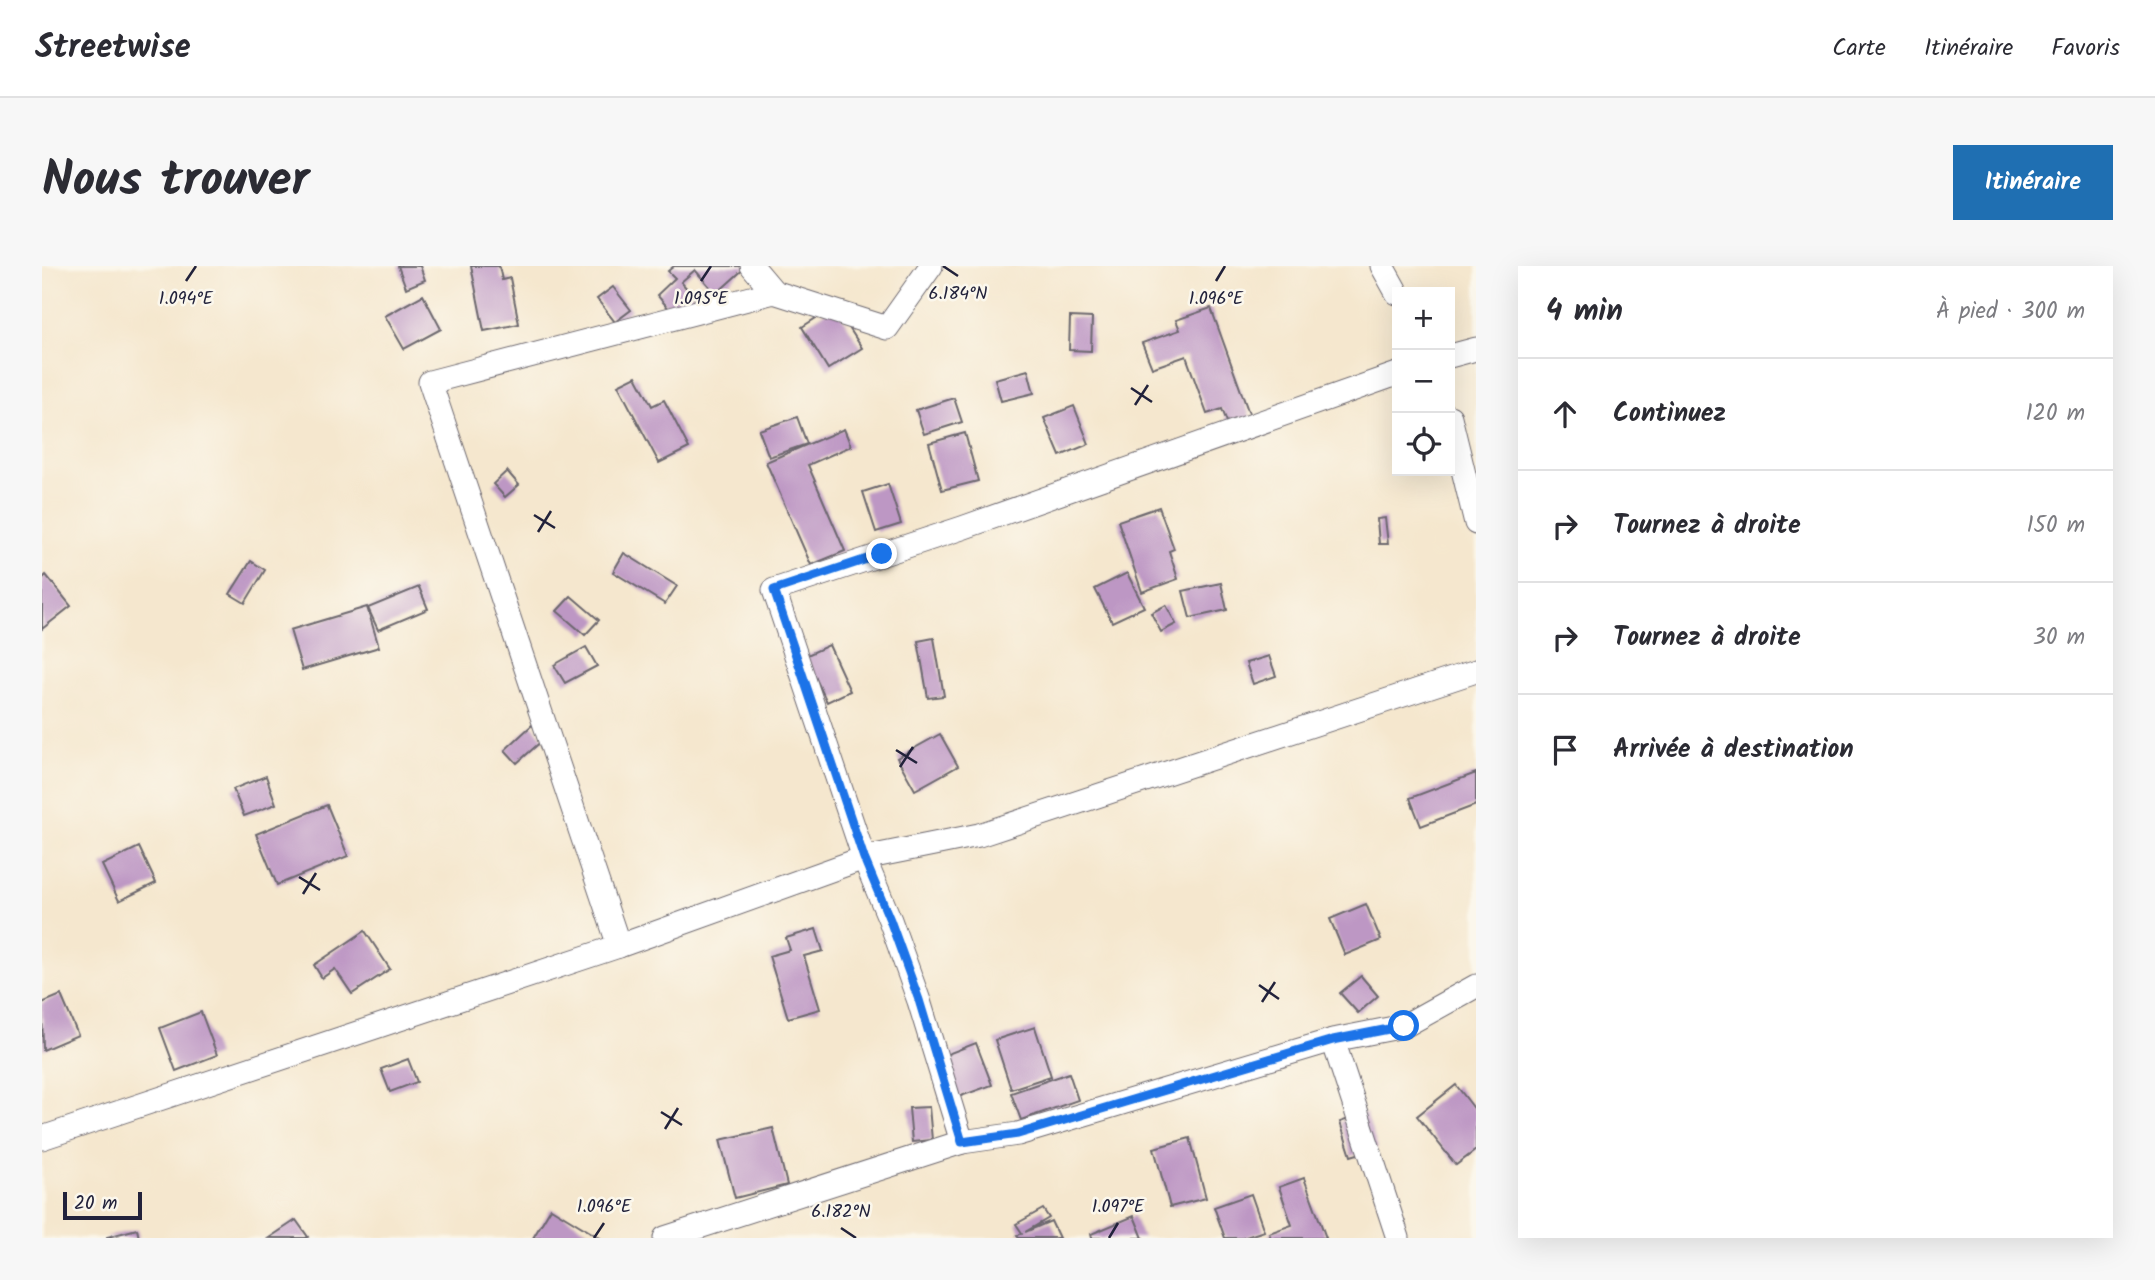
<!DOCTYPE html>
<html lang="fr">
<head>
<meta charset="utf-8">
<style>
	body { margin:0; font-family:Kalam,sans-serif; background:#f7f7f7; color:#2b2b33 }
	.controls { position:absolute; right:21px; top:21px; display:grid; overflow:hidden; border-radius:0px; box-shadow:0 7px 28px #0002 }
	.controls button { width:63px; height:63px; display:grid; place-items:center; padding:0; border:0; border-bottom:2px solid #e1e1e2; background:#fff; color:#2b2b33; font:35px sans-serif }
	.scale { position:absolute; left:21px; bottom:18px; width:79px; box-sizing:border-box; padding-left:7px; border:4px solid #22223b; border-top:0; font-size:19px; line-height:24px; white-space:nowrap; color:#22223b; -webkit-text-stroke:5px #fbf7ec; paint-order:stroke }
	.stop { position:absolute; width:21px; height:21px; margin:-16px; border:5px solid #1a73e8; border-radius:50%; background:#fff }
	.stop.end { background:#1a73e8; border-color:#fff; box-shadow:0 2px 7px #0008 }
	.list { margin:0; padding:0; list-style:none }
	h2 { display:flex; justify-content:space-between; align-items:center; height:91px; margin:0; padding:0 28px; font-size:30px }
	h2 small { font-size:23px; font-weight:400; color:#7c7c81 }
	.list li { display:grid; grid-template-columns:46px 1fr auto; gap:21px; align-items:center; box-sizing:border-box; height:112px; padding:0 28px; border-top:2px solid #e1e1e2 }
	.list b { display:block; font-size:26px; white-space:nowrap }
	.list em { font-size:23px; font-style:normal; color:#7c7c81 }
	.icon { flex:none; width:38px; height:38px; fill:none; stroke:currentColor; stroke-width:2; stroke-linecap:round; stroke-linejoin:round }
	.map { position:relative; flex:none; width:1434px; height:972px; overflow:hidden; border-radius:0px }
	header { display:flex; align-items:center; gap:42px; box-sizing:border-box; height:98px; padding:0 35px; background:#fff; border-bottom:2px solid #e1e1e2 }
	header strong { font-size:33px }
	nav { display:flex; gap:38px; margin-inline-start:auto; font-size:24px }
	.intro { display:flex; align-items:center; justify-content:space-between; box-sizing:border-box; height:168px; padding:0 42px }
	h1 { margin:0; font-size:49px }
	.button { padding:18px 32px; border-radius:0px; background:#1f6fb2; color:#fff; font-size:24px; font-weight:700 }
	main { display:flex; gap:42px; padding:0 42px }
	aside { flex:1; background:#fff; border-radius:0px; box-shadow:0 7px 28px #0002 }
	.map>svg:first-child { display:block }
	.building { fill:#bd97c4 }
	.lines { fill:none; stroke-linecap:round; stroke-linejoin:round }
	.street-casing { stroke:#6c676e; stroke-width:25 }
	.street { stroke:#fff; stroke-width:23 }
	.route { stroke:#1a73e8; stroke-width:9 }
	.ticks { fill:none; stroke:#22223b; stroke-width:2.5 }
	.ticks-label { font-size:18px; text-anchor:middle; fill:#22223b; stroke:#fbf7ec; stroke-width:5; stroke-linejoin:round; paint-order:stroke }
</style>
</head>
<body>
<header>
<strong>Streetwise</strong>
<nav><a>Carte</a><a>Itinéraire</a><a>Favoris</a></nav>
</header>
<div class="intro"><h1>Nous trouver</h1><a class="button">Itinéraire</a></div>
<main>
<div class="map">
<svg width="1434" height="972" viewBox="0 0 1434 972">
	<rect width="100%" height="100%" fill="#fbf7ec"/>
	<filter id="ink" filterUnits="userSpaceOnUse"><feTurbulence type="fractalNoise" baseFrequency=".0143" numOctaves="2"/><feDisplacementMap in="SourceGraphic" scale="14" xChannelSelector="R" yChannelSelector="G"/><feConvolveMatrix kernelMatrix="1 2 1 2 8 2 1 2 1" color-interpolation-filters="sRGB"/></filter>
	<filter id="wash" filterUnits="userSpaceOnUse"><feTurbulence type="fractalNoise" baseFrequency=".00686" numOctaves="4" result="noise"/><feDisplacementMap in="SourceGraphic" scale="28" xChannelSelector="R" yChannelSelector="G"/><feGaussianBlur stdDeviation="1.57" result="paint"/><feColorMatrix in="noise" values="0 0 0 0 0 0 0 0 0 0 0 0 0 0 0 0 0 1.4 0 .05"/><feComposite in="paint" operator="in"/></filter>
	<g filter="url(#wash)">
		<rect width="100%" height="100%" fill="#f5e7ce"/>
		<g id="blocks">
			<g class="building">
				<path d="M356,0H378L383,14L364,22Z"/>
				<path d="M429,0H457L460,14L468,12L477,58L442,65Z"/>
				<path d="M632,0H705L674,28L653,4L639,16L654,33L634,51L615,29L633,12L626,5Z"/>
				<path d="M571,21L589,44L573,56L555,33Z"/>
				<path d="M381,29L399,63L362,83L343,50Z"/>
				<path d="M793,40L820,82L786,103L760,61Z"/>
				<path d="M1169,42L1209,153L1187,161L1180,143L1165,148L1144,90L1110,102L1100,77L1138,64L1134,54Z"/>
				<path d="M1028,51L1050,52L1049,85L1027,84Z"/>
				<path d="M986,104L992,127L959,135L953,113Z"/>
				<path d="M594,110L610,140L622,134L647,182L617,197L576,119Z"/>
				<path d="M912,132L920,156L882,168L874,144Z"/>
				<path d="M1032,140L1047,178L1018,190L1002,152Z"/>
				<path d="M755,151L765,178L727,191L717,164Z"/>
				<path d="M802,163L809,180L766,199L803,285L769,299L724,196Z"/>
				<path d="M923,167L936,215L900,224L887,177Z"/>
				<path d="M465,205L477,219L463,231L451,218Z"/>
				<path d="M846,218L859,258L834,266L821,226Z"/>
				<path d="M1117,241L1132,283L1127,285L1136,313L1100,326L1076,255Z"/>
				<path d="M1343,252L1346,278H1337L1335,253Z"/>
				<path d="M582,287L635,320L623,338L571,306Z"/>
				<path d="M209,295L223,304L203,337L188,328Z"/>
				<path d="M1085,307L1102,341L1070,356L1053,323Z"/>
				<path d="M4,309L29,340L0,363V313Z"/>
				<path d="M1179,317L1185,344L1148,352L1141,325Z"/>
				<path d="M377,321L386,343L336,364L326,342Z"/>
				<path d="M529,330L557,354L543,369L515,345Z"/>
				<path d="M1124,339L1134,358L1119,366L1109,347Z"/>
				<path d="M325,341L337,381L260,404L248,364Z"/>
				<path d="M892,372L902,430L886,432L876,375Z"/>
				<path d="M787,379L808,425L785,436L763,390Z"/>
				<path d="M544,381L555,400L523,417L512,399Z"/>
				<path d="M1227,390L1234,410L1211,418L1204,397Z"/>
				<path d="M490,459L502,473L475,497L463,484Z"/>
				<path d="M898,468L916,500L873,524L855,492Z"/>
				<path d="M1434,507V539L1379,560L1368,532Z"/>
				<path d="M224,510L234,538L202,550L191,523Z"/>
				<path d="M285,539L306,590L235,619L214,568Z"/>
				<path d="M97,581L114,617L77,635L60,599Z"/>
				<path d="M1324,638L1339,674L1303,689L1288,653Z"/>
				<path d="M774,663L781,685L762,690L778,743L746,752L727,690L748,684L744,672Z"/>
				<path d="M323,665L348,703L310,728L293,703L280,712L272,699Z"/>
				<path d="M1319,710L1336,730L1316,747L1298,727Z"/>
				<path d="M19,729L36,769L1,784L0,737Z"/>
				<path d="M159,746L175,789L134,805L118,762Z"/>
				<path d="M993,761L1009,810L969,823L953,774Z"/>
				<path d="M934,777L950,819L905,835L890,794Z"/>
				<path d="M366,793L375,816L348,826L339,803Z"/>
				<path d="M1027,807L1036,834L979,854L969,827Z"/>
				<path d="M1414,819L1434,845V884L1414,899L1375,850Z"/>
				<path d="M887,841L890,874L870,876L867,842Z"/>
				<path d="M1324,847L1336,882L1309,890L1298,856Z"/>
				<path d="M731,862L745,919L693,932L678,874Z"/>
				<path d="M1148,872L1164,932L1128,941L1112,882Z"/>
				<path d="M1262,912L1284,972H1229L1227,967L1250,959L1237,921Z"/>
				<path d="M1209,928L1222,965L1201,972H1183L1172,941Z"/>
				<path d="M509,942L558,972H491Z"/>
				<path d="M1001,943L1007,952L983,966L1009,955L1017,972H977L975,970L980,967L974,958Z"/>
				<path d="M1092,950L1101,972H1050L1049,968Z"/>
				<path d="M254,954L266,971L264,972H227Z"/>
				<path d="M95,963L97,972H65V971Z"/>
			</g>
		</g>
	</g>
	<g filter="url(#ink)">
		<use href="#blocks" fill-opacity="0" stroke="#6c676e" stroke-width="2"/>
		<g class="lines">
			<g class="street-casing">
				<g id="street">
					<path d="M710,0L732,26"/>
					<path d="M889,0L845,62L732,26L388,116L577,680L822,592L937,569L1434,405"/>
					<path d="M1340,0L1355,27"/>
					<path d="M1408,90L1434,83"/>
					<path d="M1408,151L1434,257"/>
					<path d="M1291,774L1356,972"/>
					<path d="M0,872L577,680"/>
					<path d="M920,876L877,735L848,654L822,592L732,324L920,262L1355,108"/>
					<path d="M623,972L920,876L976,868L1291,774L1362,760L1434,720"/>
				</g>
			</g>
			<use href="#street" class="street"/>
		</g>
	</g>
	<g class="lines" filter="url(#ink)">
		<path class="route" d="M840,288L732,324L822,592L848,654L877,734L920,876L976,868L1291,774L1362,760"/>
	</g>
	<path class="ticks" d="M901,0L916,10M144,15L154,0M659,15L669,0M1174,15L1183,0M1089,122L1110,136M1093,139L1106,119M492,249L513,262M496,266L509,245M854,484L875,497M858,501L871,481M257,611L278,624M261,628L274,607M1217,719L1237,733M1220,736L1233,716M619,846L640,859M623,863L636,842M799,962L814,972M552,972L562,957M1067,972L1076,957"/>
	<g class="ticks-label">
		<text x="916" y="33">6.184°N</text>
		<text x="144" y="38">1.094°E</text>
		<text x="659" y="38">1.095°E</text>
		<text x="1174" y="38">1.096°E</text>
		<text x="562" y="946">1.096°E</text>
		<text x="1076" y="946">1.097°E</text>
		<text x="799" y="951">6.182°N</text>
	</g>
</svg>
<div class="controls">
<button>+</button>
<button>−</button>
<button><svg class="icon" aria-label="locate" viewBox="0 0 24 24"><circle cx="12" cy="12" r="6"/><path d="M12 2v4M12 18v4M2 12h4M18 12h4"/></svg></button>
</div>
<div class="scale">20 m</div>
<div class="stop" style="left:1362px;top:760px"></div>
<div class="stop end" style="left:840px;top:288px"></div>
</div>
<aside>
<h2>4 min<small>À pied · 300 m</small></h2>
<ul class="list">
<li><svg class="icon" aria-label="ahead" viewBox="0 0 24 24"><path d="M12 20V5M6 11l6-6 6 6"/></svg><div><b>Continuez</b></div><em>120 m</em></li>
<li><svg class="icon" aria-label="right" viewBox="0 0 24 24"><path d="M7 20v-9h11M14 6l5 5-5 5"/></svg><div><b>Tournez à droite</b></div><em>150 m</em></li>
<li><svg class="icon" aria-label="right" viewBox="0 0 24 24"><path d="M7 20v-9h11M14 6l5 5-5 5"/></svg><div><b>Tournez à droite</b></div><em>30 m</em></li>
<li><svg class="icon" aria-label="arrive" viewBox="0 0 24 24"><path d="M6 21V4h12l-3 4 3 4H6"/></svg><div><b>Arrivée à destination</b></div></li>
</ul>
</aside>
</main>
</body>
</html>
